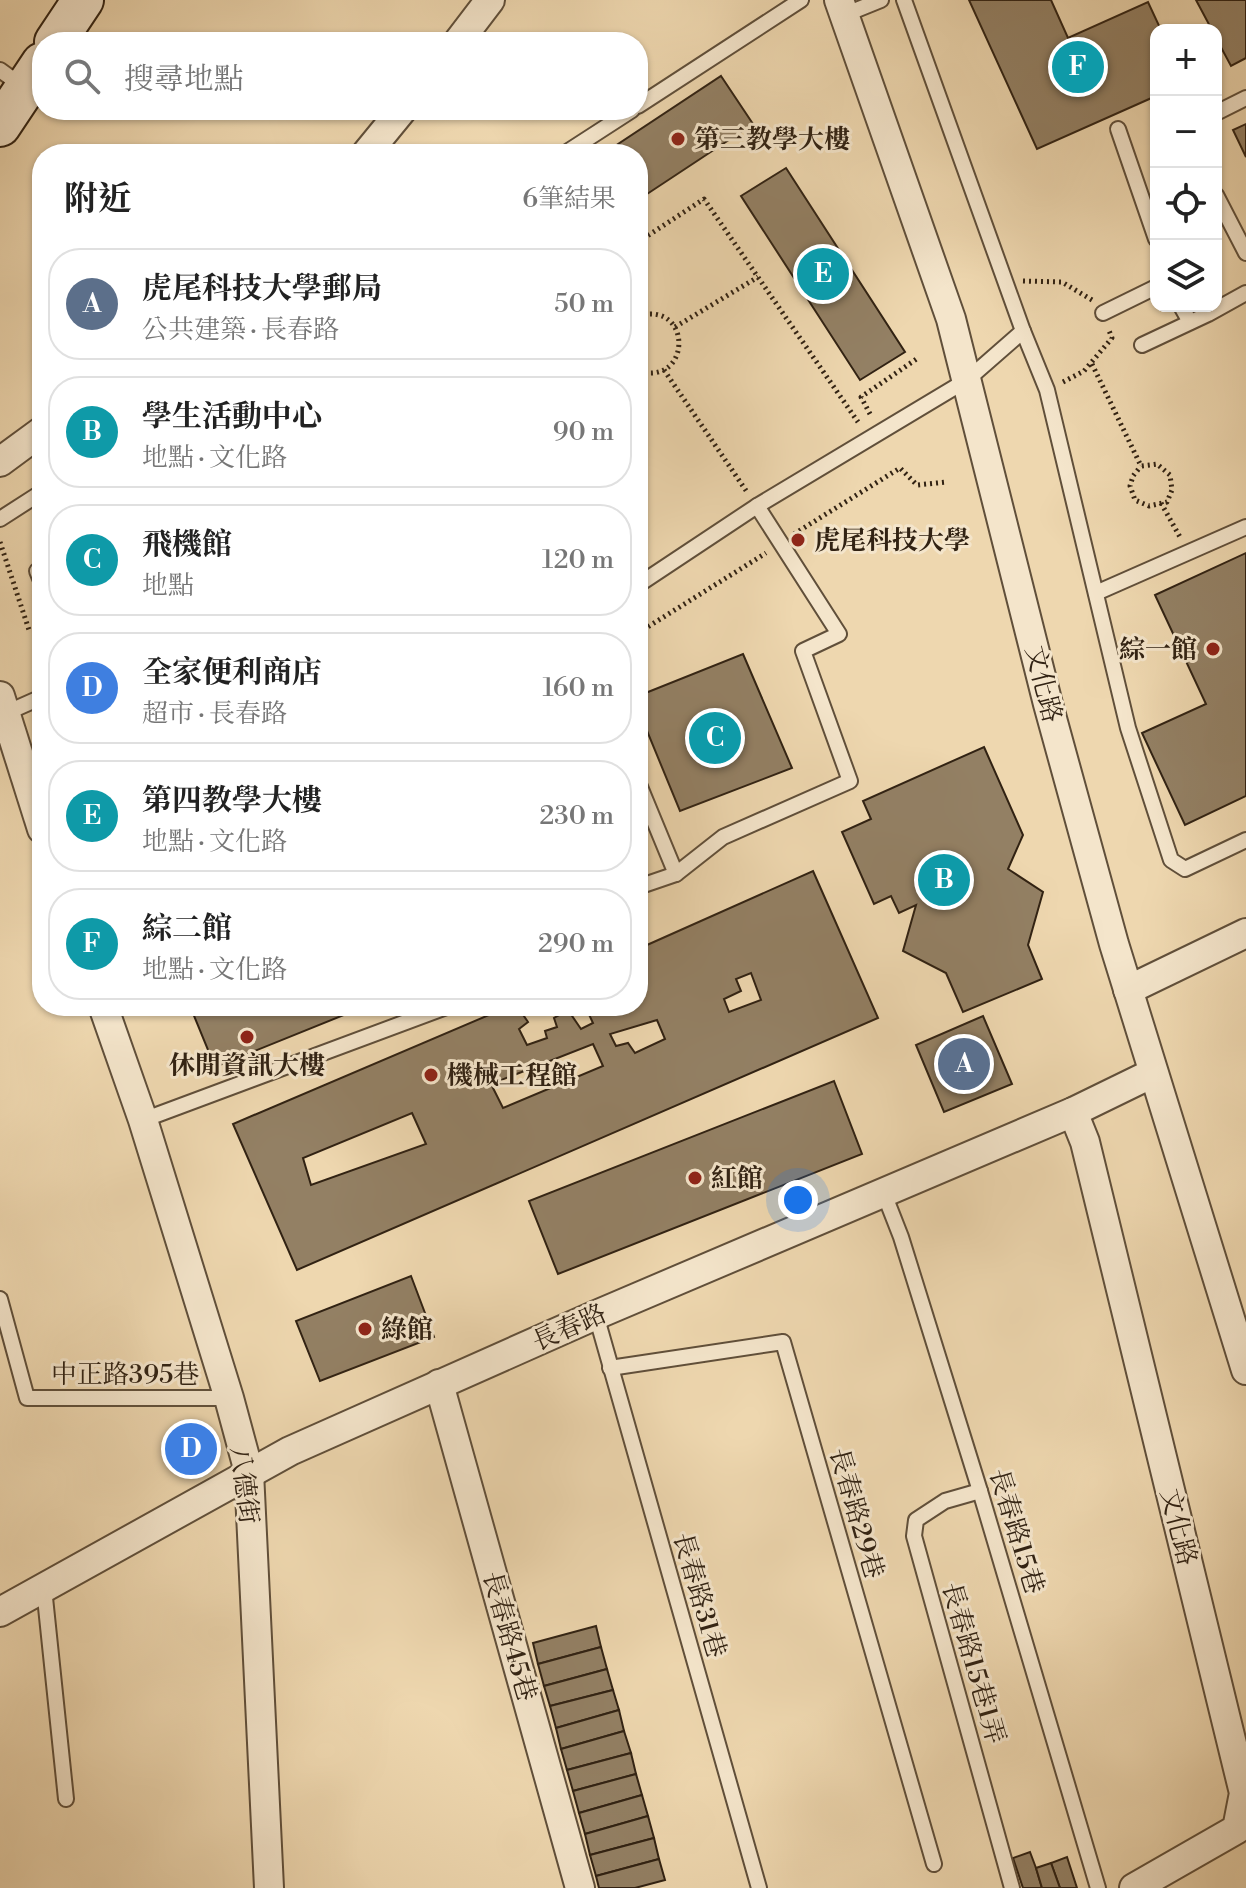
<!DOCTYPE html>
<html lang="zh-TW">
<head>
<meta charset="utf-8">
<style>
	body { margin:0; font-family:"Libre Bodoni","Noto Serif TC",serif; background:#f2f2f2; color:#222 }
	.controls { position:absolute; right:24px; top:24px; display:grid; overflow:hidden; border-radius:16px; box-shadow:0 2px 6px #0004 }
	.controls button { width:72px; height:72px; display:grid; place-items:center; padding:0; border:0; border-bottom:2px solid #e0e0e0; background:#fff; color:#222; font:40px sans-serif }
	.you { position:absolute; left:798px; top:1200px; width:28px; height:28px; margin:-20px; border:6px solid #fff; border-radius:50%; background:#1a73e8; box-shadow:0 0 0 12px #1a73e833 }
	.badge { display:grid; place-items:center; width:52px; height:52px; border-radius:50%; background:#8f2418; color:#fff; font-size:26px; font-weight:700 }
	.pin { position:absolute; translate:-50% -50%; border:4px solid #fff; box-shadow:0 2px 8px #0006 }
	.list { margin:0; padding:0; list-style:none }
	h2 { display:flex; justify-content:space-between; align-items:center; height:104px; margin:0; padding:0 32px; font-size:34px }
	h2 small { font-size:26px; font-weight:400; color:#767676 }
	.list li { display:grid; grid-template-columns:52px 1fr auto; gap:24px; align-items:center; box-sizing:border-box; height:112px; margin:0 16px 16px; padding:0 16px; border:2px solid #e0e0e0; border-radius:32px }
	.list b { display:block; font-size:30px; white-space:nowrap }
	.list p { margin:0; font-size:26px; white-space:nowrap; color:#767676 }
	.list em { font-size:26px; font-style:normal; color:#767676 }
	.icon { flex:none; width:44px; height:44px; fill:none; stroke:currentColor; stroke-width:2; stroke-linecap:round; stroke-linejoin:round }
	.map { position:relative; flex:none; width:1246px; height:1888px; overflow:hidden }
	.search { position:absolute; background:#fff; box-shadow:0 2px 6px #0004; left:32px; top:32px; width:616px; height:88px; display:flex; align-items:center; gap:20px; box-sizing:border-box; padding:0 28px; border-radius:32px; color:#767676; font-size:30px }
	.panel { position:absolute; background:#fff; box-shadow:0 2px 6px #0004; left:32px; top:144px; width:616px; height:872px; border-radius:32px }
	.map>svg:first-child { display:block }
	.building { fill:#938064; stroke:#312213; stroke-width:2; fill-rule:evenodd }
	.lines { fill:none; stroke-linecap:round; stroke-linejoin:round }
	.lane-casing { stroke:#604f3a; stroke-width:18 }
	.street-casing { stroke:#604f3a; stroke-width:32 }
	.secondary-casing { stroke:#312213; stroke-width:44 }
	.path { stroke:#312213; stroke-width:5; stroke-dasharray:2 4; stroke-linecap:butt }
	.lane { stroke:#f4e5cb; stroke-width:14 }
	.street { stroke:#f4e5cb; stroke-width:28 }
	.secondary { stroke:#f4e5cb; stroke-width:40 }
	.poi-dot { fill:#8f2418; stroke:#f4e5cb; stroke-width:3 }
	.labels { text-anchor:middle; stroke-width:6; stroke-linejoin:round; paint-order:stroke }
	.poi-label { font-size:26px; font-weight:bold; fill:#312213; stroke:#f4e5cb; text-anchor:start }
	.street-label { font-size:26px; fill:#312213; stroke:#f4e5cb }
</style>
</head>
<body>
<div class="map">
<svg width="1246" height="1888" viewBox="0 0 1246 1888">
	<rect width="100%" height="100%" fill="#eed7af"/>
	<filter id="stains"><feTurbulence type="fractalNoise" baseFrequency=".0025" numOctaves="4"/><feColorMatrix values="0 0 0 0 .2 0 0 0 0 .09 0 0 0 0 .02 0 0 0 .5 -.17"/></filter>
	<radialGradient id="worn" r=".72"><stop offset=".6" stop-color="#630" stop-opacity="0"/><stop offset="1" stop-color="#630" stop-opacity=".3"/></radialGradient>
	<g class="building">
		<path d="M969,0H1051L1068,38L1148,2L1161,30H1156V96L1037,149Z"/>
		<path d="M1196,0H1246V58L1231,66L1216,38V30H1212Z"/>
		<path d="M721,76L753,124L638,200V154H603Z"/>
		<path d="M1246,124V157L1233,130Z"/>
		<path d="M786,168L905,352L860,380L741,196Z"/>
		<path d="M1246,553V796L1185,825L1142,733L1206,704L1155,595Z"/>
		<path d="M743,654L792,768L680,811L638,709V696Z"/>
		<path d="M984,747L1023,835L1008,869L1043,892L1028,945L1042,979L963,1012L946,973L903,951L916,905L899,913L891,896L874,904L842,832L871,819L863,801Z"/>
		<path d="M813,871L878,1018L297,1270L233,1124L510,1006H517L528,1022L519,1029L527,1045L547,1038L545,1031L557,1027L554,1018L568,1010L581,1029L593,1023L585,1006H638V949ZM751,973L761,1000L729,1012L724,999L741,991L736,979ZM657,1020L665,1039L635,1053L628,1043L616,1046L610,1034ZM593,1044L603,1066L503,1108L491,1084ZM412,1113L426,1144L311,1185L303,1158Z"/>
		<path d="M190,1006H366L215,1067Z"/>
		<path d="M983,1016L1012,1084L944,1112L916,1045Z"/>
		<path d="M834,1081L862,1154L558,1274L529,1201Z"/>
		<path d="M411,1276L434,1337L320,1381L296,1321Z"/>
		<path d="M596,1626L601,1647L538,1664L533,1643Z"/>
		<path d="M601,1647L607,1669L544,1686L538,1664Z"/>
		<path d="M607,1669L613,1690L550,1706L544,1686Z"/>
		<path d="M613,1690L619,1710L556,1728L550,1706Z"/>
		<path d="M619,1710L624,1731L561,1749L556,1728Z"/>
		<path d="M624,1731L631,1753L567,1770L561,1749Z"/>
		<path d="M631,1753L636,1774L573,1791L567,1770Z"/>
		<path d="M636,1774L642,1795L579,1813L573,1791Z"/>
		<path d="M642,1795L648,1816L585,1834L579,1813Z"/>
		<path d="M648,1816L654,1838L590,1855L585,1834Z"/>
		<path d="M654,1838L659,1859L596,1876L590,1855Z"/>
		<path d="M1030,1852L1036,1868L1042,1888H1023L1013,1858Z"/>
		<path d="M1067,1857L1077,1888H1060L1051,1863Z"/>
		<path d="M659,1859L665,1880L635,1888H599L596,1876Z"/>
		<path d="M1051,1863L1060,1888H1042L1036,1868Z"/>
	</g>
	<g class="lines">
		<g class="lane-casing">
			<g id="lane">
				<path d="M844,15L881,0"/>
				<path d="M0,70L22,86"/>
				<path d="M638,106L801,0"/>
				<path d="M1216,113L1246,98"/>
				<path d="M1118,129L1156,239"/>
				<path d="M564,154L632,110"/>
				<path d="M1216,195L1246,253"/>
				<path d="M1181,306L1190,322"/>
				<path d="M1103,313L1156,287"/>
				<path d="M1023,331L1047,390L1128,728L1171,860L1185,869L1246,840"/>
				<path d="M1142,345L1208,314L1246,293"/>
				<path d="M0,519L42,492"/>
				<path d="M42,568L37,571L42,583"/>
				<path d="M638,585L757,506L967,380L1023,331L904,0"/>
				<path d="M1096,593L1246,527"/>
				<path d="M6,713L42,697"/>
				<path d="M638,782L676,874"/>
				<path d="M638,887L676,874L723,837L850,781L803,651L839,634L757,506"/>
				<path d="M143,1120L449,1006"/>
				<path d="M883,1191L901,1237L980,1491L1098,1888"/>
				<path d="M0,1299L27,1398H229"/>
				<path d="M596,1315L759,1888"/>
				<path d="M610,1368L783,1342L934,1864"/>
				<path d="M980,1491L945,1501L916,1520L914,1536L1012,1888"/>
				<path d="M44,1588L66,1799"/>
			</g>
		</g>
		<g class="street-casing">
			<g id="street">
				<path d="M839,0L951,319L1048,704L1114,944L1246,1370"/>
				<path d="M458,42L490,0"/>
				<path d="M366,154L402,110"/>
				<path d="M0,462L42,431"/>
				<path d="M0,696L42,829"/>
				<path d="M1128,990L1246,933"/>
				<path d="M103,1006L143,1120L229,1398L249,1472L269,1888"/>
				<path d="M1073,1112L1085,1142L1244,1793L1237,1829L1134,1888"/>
				<path d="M439,1384L580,1888"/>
				<path d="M0,1612L290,1451L596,1315L1073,1112L1153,1073"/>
			</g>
		</g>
		<g class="secondary-casing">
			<g id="secondary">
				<path d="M55,42L83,0"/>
				<path d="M0,126L42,63"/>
			</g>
		</g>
		<g class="path">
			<path d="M638,242L704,199L858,422"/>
			<path d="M1023,281L1062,282L1092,300"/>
			<path d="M638,316C693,300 692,387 638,371"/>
			<path d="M675,327L758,277"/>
			<path d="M1092,364L1141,466L1157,464L1170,475L1172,490L1167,502L1149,506L1135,500L1130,486L1133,476L1141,466"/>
			<path d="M664,370L747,492"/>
			<path d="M1063,382L1084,371L1112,338L1108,328"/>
			<path d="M870,414L861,397L918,358"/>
			<path d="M1161,503L1180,537"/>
			<path d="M794,534L900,468L917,485L947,482"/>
			<path d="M0,542L30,633"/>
			<path d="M638,633L766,553"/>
		</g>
		<use href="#lane" class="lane"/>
		<use href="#street" class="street"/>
		<use href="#secondary" class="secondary"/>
	</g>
	<g class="poi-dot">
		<circle cx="678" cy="139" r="8"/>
		<circle cx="798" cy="540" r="8"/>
		<circle cx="1213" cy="649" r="8"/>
		<circle cx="247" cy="1037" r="8"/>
		<circle cx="431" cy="1075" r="8"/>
		<circle cx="695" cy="1178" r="8"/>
		<circle cx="365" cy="1329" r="8"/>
	</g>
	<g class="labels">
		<g class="poi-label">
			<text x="694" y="148">第三教學大樓</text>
			<text x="814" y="549">虎尾科技大學</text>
			<text x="1197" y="658" text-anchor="end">綜一館</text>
			<text x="247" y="1074" text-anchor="middle">休閒資訊大樓</text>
			<text x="447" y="1084">機械工程館</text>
			<text x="711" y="1187">紅館</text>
			<text x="381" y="1338">綠館</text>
		</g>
		<g class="street-label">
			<text transform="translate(1044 684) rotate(76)" y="9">文化路</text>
			<text transform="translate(569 1327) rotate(-24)" y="9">長春路</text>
			<text x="125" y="1383">中正路395巷</text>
			<text transform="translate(245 1485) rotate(83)" y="9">八德街</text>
			<text transform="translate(857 1513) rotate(74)" y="9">長春路29巷</text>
			<text transform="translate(1179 1527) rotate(76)" y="9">文化路</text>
			<text transform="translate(1017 1531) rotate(73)" y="9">長春路15巷</text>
			<text transform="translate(700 1595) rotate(74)" y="9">長春路31巷</text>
			<text transform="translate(510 1636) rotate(74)" y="9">長春路45巷</text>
			<text transform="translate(974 1663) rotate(74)" y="9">長春路15巷1弄</text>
		</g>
	</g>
	<rect width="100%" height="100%" filter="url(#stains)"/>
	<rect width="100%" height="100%" fill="url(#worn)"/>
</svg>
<div class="controls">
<button>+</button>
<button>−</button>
<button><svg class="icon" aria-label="locate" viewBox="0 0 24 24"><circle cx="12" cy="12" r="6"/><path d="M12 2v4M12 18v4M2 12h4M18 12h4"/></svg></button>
<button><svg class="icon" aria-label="layers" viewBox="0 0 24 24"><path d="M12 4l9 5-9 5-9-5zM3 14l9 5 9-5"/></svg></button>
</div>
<div class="you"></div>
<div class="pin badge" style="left:964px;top:1064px;background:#5c6f8a">A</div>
<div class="pin badge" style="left:944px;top:880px;background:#0f9aa8">B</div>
<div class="pin badge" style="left:715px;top:738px;background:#0f9aa8">C</div>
<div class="pin badge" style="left:191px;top:1449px;background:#3f7fe0">D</div>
<div class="pin badge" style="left:823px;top:274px;background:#0f9aa8">E</div>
<div class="pin badge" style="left:1078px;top:67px;background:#0f9aa8">F</div>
<div class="search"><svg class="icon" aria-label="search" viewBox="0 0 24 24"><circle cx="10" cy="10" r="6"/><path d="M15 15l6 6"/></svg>搜尋地點</div>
<section class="panel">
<h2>附近<small>6筆結果</small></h2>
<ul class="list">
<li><span class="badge" style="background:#5c6f8a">A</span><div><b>虎尾科技大學郵局</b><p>公共建築 · 長春路</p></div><em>50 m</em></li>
<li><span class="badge" style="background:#0f9aa8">B</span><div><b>學生活動中心</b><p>地點 · 文化路</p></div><em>90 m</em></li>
<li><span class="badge" style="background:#0f9aa8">C</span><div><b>飛機館</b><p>地點</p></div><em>120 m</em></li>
<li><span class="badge" style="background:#3f7fe0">D</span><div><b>全家便利商店</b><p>超市 · 長春路</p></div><em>160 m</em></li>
<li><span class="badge" style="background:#0f9aa8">E</span><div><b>第四教學大樓</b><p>地點 · 文化路</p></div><em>230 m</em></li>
<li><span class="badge" style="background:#0f9aa8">F</span><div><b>綜二館</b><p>地點 · 文化路</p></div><em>290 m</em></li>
</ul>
</section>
</div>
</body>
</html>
